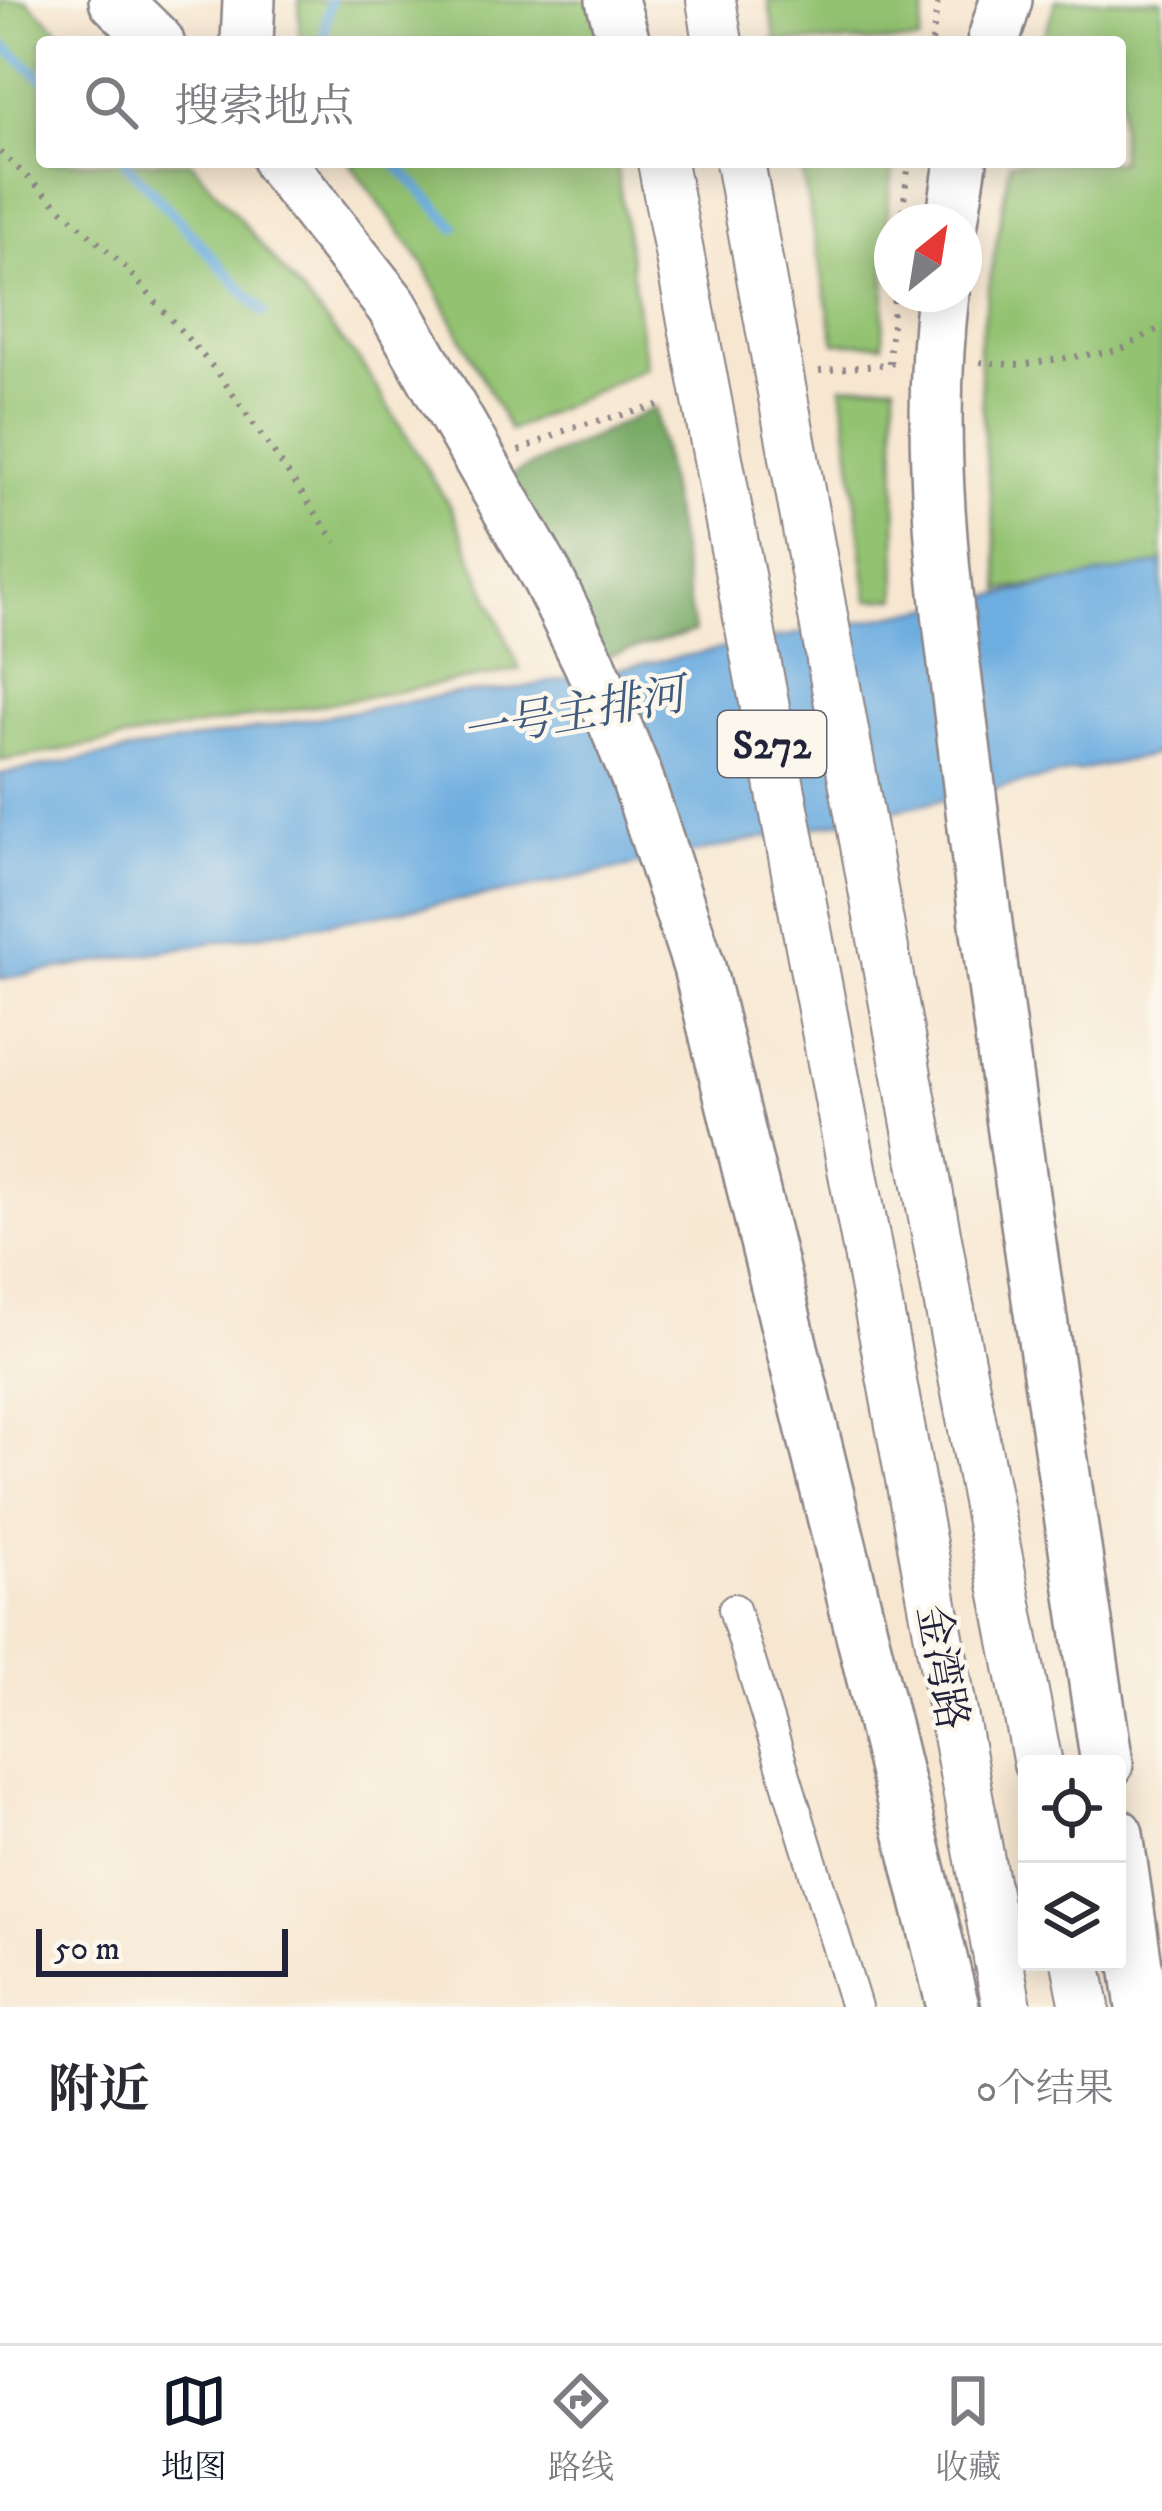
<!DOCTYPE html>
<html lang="zh">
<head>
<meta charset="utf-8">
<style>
	body { margin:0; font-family:"IM FELL DW Pica","Noto Serif SC",serif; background:#f7f7f7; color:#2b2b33 }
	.controls { position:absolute; right:36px; bottom:36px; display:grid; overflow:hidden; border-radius:12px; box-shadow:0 6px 30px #0003 }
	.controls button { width:108px; height:108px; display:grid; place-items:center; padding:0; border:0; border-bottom:3px solid #e1e1e2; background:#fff; color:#2b2b33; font:60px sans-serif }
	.compass { position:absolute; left:874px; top:204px; width:108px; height:108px; border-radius:50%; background:#fff; box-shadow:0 6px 30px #0003; rotate:30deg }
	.scale { position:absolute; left:36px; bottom:30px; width:252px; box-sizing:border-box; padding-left:12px; border:6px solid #22223b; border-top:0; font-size:33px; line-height:42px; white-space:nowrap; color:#22223b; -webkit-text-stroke:9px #fbf7ec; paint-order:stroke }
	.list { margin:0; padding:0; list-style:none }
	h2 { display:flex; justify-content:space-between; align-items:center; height:156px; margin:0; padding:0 48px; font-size:51px }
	h2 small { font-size:39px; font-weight:400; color:#7c7c81 }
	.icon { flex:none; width:66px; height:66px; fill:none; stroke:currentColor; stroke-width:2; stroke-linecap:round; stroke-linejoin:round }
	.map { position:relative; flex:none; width:1162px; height:2007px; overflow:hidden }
	.search { position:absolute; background:#fff; box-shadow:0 6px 30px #0003; left:36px; right:36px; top:36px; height:132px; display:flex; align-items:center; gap:30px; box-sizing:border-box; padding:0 42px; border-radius:12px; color:#7c7c81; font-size:45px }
	.sheet { height:336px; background:#fff }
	nav { display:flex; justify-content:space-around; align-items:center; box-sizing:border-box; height:168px; border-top:3px solid #e1e1e2; background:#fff; font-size:33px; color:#7c7c81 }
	nav a { display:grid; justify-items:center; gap:6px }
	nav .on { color:#111827 }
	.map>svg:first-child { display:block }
	.green { fill:#93c271; stroke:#5a7256; stroke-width:3 }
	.forest { fill:#76a863; stroke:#4c654f; stroke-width:3 }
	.water { fill:#6dade0; stroke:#48688e; stroke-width:3 }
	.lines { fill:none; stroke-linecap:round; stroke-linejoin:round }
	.stream { stroke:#6dade0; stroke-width:10 }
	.minor-casing { stroke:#8c8486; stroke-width:34 }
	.primary-casing { stroke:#8c8486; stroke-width:52 }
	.trunk-casing { stroke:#8c8486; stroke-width:56 }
	.path { stroke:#8c8486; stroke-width:6; stroke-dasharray:3 9; stroke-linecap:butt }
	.minor { stroke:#fff; stroke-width:30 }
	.primary { stroke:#fff; stroke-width:48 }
	.trunk { stroke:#fff; stroke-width:51 }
	.primary-bridge-casing { stroke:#8c8486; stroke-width:52; stroke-linecap:butt }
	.primary-bridge { stroke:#fff; stroke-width:48 }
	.labels { text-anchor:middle; stroke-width:9; stroke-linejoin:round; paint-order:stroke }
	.shield { fill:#fbf7ec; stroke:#636270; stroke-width:3 }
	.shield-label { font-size:39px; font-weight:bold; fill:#22223b }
	.street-label { font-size:42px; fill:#22223b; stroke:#fbf7ec }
	.water-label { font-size:45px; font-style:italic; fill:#405a7d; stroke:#fbf7ec }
</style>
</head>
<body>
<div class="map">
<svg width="1162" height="2007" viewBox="0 0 1162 2007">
	<rect width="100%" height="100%" fill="#fbf7ec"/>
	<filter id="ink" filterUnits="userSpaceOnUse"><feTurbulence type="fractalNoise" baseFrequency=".00833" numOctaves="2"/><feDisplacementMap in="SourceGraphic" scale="24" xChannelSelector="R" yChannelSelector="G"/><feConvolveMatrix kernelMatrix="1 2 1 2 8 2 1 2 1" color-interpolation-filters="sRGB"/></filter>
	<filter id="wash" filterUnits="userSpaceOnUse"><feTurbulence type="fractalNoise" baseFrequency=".004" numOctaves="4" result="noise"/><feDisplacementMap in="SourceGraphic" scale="48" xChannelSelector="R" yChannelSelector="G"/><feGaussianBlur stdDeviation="2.7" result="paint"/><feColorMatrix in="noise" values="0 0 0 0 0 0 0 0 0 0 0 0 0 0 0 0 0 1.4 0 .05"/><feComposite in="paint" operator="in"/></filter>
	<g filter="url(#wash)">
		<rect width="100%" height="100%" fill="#f7e7d1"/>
		<g class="green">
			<path d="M0,0H26L72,42H42V162H191L361,363L451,508L520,670L0,761Z"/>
			<path d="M299,0H592L598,42H300Z"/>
			<path d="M768,0H926L919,42H776Z"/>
			<path d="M1056,0H1162V569L1001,590L984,438L979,346L1010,162H1120V42H1042Z"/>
			<path d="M349,162H616L646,367L510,431L422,262Z"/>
			<path d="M800,162H894L888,205L883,344L835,343Z"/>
			<path d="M895,383L897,598L868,600L842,386Z"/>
		</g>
		<path class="forest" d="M655,408L694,632L601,658L507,477Z"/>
		<path class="water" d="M1162,563V753L514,891L0,979V774L452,694L510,690Z"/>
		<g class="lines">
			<g class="stream">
				<path d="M0,42L42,78"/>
				<path d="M323,42L330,0"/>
				<path d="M125,162L263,312"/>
				<path d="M394,162L455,227"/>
			</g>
		</g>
	</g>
	<g filter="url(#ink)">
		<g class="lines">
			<g class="minor-casing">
				<path id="minor" d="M734,1609L856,2007"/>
			</g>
			<g class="primary-casing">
				<g id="primary">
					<path d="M711,0L718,42"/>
					<path d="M950,1310L1038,1764"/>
					<path d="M882,1327L1007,2007"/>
					<path d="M1076,1962L1085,2007"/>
				</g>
			</g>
			<g class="trunk-casing">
				<g id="trunk">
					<path d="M115,0L158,42"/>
					<path d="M612,0L624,42"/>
					<path d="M247,42L249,0"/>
					<path d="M993,42L1006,0"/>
					<path d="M279,162L392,306L546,575L590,664L637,778L699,967L953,2007"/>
					<path d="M952,222L961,162"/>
					<path d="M943,294C922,469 953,645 973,819C1011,1135 1061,1449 1107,1764"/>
					<path d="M1117,1834L1142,2007"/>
				</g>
			</g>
			<g class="path">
				<path d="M932,42L938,0"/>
				<path d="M0,152L124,266L218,373L336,542"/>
				<path d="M901,222L909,162"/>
				<path d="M980,362L1020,365L1120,350L1162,327"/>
				<path d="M889,363L894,294"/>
				<path d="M819,371L895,363"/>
				<path d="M519,451L573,427L666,404"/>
			</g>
			<use href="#minor" class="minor"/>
			<use href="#primary" class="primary"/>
			<use href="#trunk" class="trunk"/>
			<g class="primary-bridge-casing">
				<g id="primary-bridge">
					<path d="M662,162L882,1327"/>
					<path d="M740,162L950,1310"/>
				</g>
			</g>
			<use href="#primary-bridge" class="primary-bridge"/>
		</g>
	</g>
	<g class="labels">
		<rect class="shield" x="718" y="711" width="108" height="66" rx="9"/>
		<g class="shield-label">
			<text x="772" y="758">S272</text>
		</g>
		<g class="street-label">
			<text transform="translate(944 1667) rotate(80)" y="15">金湾路</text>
		</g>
		<g class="water-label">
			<text transform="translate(573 712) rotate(-10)" y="16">一号主排河</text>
		</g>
	</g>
</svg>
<div class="controls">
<button><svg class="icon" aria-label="locate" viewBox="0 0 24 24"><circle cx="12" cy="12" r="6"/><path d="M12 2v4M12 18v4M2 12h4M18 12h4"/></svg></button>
<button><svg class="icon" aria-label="layers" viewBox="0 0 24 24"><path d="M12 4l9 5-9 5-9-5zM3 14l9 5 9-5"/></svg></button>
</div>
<svg class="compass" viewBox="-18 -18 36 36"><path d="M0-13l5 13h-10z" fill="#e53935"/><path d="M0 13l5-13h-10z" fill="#7c7c81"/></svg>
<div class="scale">50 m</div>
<div class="search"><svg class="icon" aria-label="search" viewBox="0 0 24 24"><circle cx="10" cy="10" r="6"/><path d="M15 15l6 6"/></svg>搜索地点</div>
</div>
<section class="sheet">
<h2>附近<small>0个结果</small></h2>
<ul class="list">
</ul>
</section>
<nav>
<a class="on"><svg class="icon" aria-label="map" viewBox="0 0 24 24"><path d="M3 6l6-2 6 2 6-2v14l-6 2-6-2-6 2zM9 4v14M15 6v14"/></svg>地图</a>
<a><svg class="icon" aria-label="directions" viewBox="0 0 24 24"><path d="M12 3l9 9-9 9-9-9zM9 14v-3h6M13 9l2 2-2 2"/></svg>路线</a>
<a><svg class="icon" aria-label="saved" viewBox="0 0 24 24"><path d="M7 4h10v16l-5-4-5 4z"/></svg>收藏</a>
</nav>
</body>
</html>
